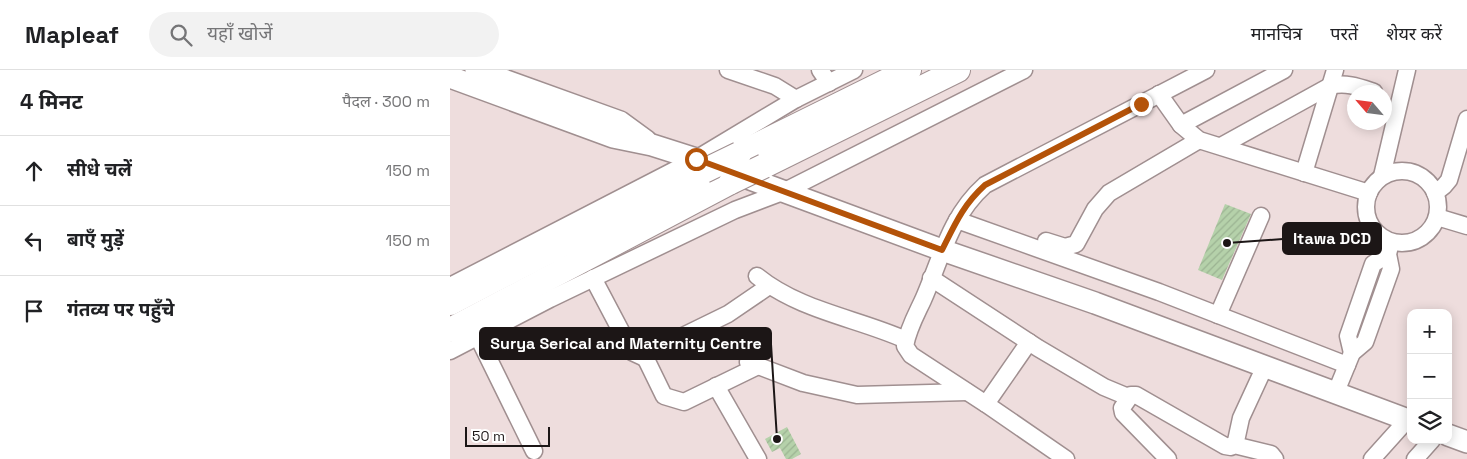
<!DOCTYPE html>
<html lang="hi">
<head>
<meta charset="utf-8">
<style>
	body { margin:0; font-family:"Space Grotesk","Noto Sans Devanagari",sans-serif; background:#f2f2f2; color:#202124 }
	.controls { position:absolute; right:15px; bottom:15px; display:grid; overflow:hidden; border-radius:10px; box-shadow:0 2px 12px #0003 }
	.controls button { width:45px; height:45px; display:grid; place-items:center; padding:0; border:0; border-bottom:1px solid #e0e0e0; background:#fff; color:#202124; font:25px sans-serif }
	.compass { position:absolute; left:897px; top:15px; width:45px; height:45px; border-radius:50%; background:#fff; box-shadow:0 2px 12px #0003; rotate:298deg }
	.scale { position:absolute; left:15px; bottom:12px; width:85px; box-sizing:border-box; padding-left:5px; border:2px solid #1c1616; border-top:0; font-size:14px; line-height:18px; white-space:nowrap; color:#1c1616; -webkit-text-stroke:4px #fff; paint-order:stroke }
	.stop { position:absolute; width:15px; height:15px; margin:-11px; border:4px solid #b45309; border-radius:50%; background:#fff }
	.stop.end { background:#b45309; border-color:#fff; box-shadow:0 1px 5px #0008 }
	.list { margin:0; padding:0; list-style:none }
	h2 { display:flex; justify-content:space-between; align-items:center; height:65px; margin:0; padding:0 20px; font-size:21px }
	h2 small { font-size:16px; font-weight:400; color:#757577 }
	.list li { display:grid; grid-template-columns:32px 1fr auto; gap:15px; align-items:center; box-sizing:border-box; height:70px; padding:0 20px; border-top:1px solid #e0e0e0 }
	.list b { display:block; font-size:19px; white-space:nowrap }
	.list em { font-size:16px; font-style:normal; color:#757577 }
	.icon { flex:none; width:28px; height:28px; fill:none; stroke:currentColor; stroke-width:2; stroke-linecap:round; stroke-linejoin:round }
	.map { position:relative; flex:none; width:1017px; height:389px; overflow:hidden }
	header { display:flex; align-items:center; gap:30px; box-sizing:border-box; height:70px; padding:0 25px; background:#fff; border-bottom:1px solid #e0e0e0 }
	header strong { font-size:24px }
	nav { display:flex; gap:28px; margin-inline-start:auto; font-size:18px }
	.search { width:350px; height:45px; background:#f2f2f2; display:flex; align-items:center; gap:12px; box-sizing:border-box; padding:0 18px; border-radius:28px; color:#757577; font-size:19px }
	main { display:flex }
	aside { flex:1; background:#fff }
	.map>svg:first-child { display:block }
	.building { fill:url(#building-hatch) }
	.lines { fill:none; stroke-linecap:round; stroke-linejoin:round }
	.minor-casing { stroke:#a08f90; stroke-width:19 }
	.major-casing { stroke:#a08f90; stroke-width:24 }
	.highway-casing { stroke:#a08f90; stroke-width:26 }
	.minor { stroke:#fff; stroke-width:16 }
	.major { stroke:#fff; stroke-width:21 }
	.highway { stroke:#fff; stroke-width:24 }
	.highway-bridge-casing { stroke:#a08f90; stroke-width:26; stroke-linecap:butt }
	.highway-bridge { stroke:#fff; stroke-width:24 }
	.route { stroke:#b45309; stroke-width:6 }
	.leader { fill:none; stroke:#1c1616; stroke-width:2 }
	.callout-dot { fill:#1c1616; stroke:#fff; stroke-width:2 }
	.callout { fill:#1c1616; stroke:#1c1616; stroke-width:2 }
	.callout-label { font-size:16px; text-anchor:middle; font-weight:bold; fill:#fff }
</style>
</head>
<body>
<header>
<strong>Mapleaf</strong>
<div class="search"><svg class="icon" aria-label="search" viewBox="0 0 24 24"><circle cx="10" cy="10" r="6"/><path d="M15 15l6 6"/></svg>यहाँ खोजें</div>
<nav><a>मानचित्र</a><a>परतें</a><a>शेयर करें</a></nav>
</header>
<main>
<aside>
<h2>4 मिनट<small>पैदल · 300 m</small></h2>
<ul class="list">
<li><svg class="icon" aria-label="ahead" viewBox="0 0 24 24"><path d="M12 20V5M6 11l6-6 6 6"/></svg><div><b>सीधे चलें</b></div><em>150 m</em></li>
<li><svg class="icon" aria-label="left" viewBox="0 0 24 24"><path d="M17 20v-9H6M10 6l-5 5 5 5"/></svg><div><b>बाएँ मुड़ें</b></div><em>150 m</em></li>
<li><svg class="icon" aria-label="arrive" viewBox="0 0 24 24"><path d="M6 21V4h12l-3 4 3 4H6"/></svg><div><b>गंतव्य पर पहुँचे</b></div></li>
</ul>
</aside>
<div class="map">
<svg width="1017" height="389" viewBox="0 0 1017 389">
	<defs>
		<pattern id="building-hatch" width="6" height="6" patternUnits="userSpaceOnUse" patternTransform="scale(1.25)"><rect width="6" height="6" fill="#b5d1aa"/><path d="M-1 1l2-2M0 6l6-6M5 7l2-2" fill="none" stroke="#9bb392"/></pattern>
	</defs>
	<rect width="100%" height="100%" fill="#edd"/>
	<g class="building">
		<path d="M775,134L801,144L772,210L748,200Z"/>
		<path d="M337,357L351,384L342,389H336L330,378L322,382L315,369Z"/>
	</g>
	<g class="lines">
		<g class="minor-casing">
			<g id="minor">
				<path d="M278,0L325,16L346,29"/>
				<path d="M370,0L379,13"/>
				<path d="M709,24L731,55L749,70L919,123"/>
				<path d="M731,55L834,0"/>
				<path d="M771,76L880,16C896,12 909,17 924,22"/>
				<circle cx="952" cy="137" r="36"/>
				<path d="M854,103L885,0"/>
				<path d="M932,106L957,0"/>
				<path d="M985,123L994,116L999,110L1017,49"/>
				<path d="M987,147L1017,156"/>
				<path d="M507,150L709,222L897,295"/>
				<path d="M596,171L615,177L626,174L645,139L659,123L749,70"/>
				<path d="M307,206C350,241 407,248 456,270"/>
				<path d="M143,208L182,282L195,288"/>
				<path d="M481,208L588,278L654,317L678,327"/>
				<path d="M0,216L246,89L346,29L404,0"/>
				<path d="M768,245L811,146"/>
				<path d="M28,267L84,381"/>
				<path d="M0,281L100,229L285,140L335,121L574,0"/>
				<path d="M902,283L898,266L923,194L938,184"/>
				<path d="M298,292L353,313L407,325L517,322"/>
				<path d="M308,296L234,332L214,326L194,285L278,244L319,216"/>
				<path d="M266,316L308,389"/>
				<path d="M886,322L902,283L915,272L941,199L938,184L941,172"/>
				<path d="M536,334L579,272"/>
				<path d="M784,375L821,384L825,389"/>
				<path d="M616,389L536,334L461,285L455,276C458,259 466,245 473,230C491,189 500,146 535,115L756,0"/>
				<path d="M718,389L673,343L672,338L681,325H686L775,376L781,377L786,371L791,348L815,296"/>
				<path d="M922,389L958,349"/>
				<path d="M965,389L982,370"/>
			</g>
		</g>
		<g class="major-casing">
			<g id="major">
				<path d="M26,0L170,52L196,71"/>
				<path d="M0,7L163,67L202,75L246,89L492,180L645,233L961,351"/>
				<path d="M998,365L1017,372"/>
			</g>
		</g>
		<g class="highway-casing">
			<g id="highway">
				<path d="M289,84L459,0"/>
				<path d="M314,96L508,0"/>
				<path d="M0,233L254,101"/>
				<path d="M0,260L281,112"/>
			</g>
		</g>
		<use href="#minor" class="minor"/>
		<use href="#major" class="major"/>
		<use href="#highway" class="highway"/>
		<g class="highway-bridge-casing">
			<g id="highway-bridge">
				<path d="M254,101L289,84"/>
				<path d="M281,112L314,96"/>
			</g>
		</g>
		<use href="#highway-bridge" class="highway-bridge"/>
	</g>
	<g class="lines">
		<path class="route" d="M246,89L492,180C505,154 513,135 535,115L691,34"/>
	</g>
	<path class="leader" d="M777 173L833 169M327 369L321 274"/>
	<g class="callout-dot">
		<circle cx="777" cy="173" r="5"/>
		<circle cx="327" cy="369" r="5"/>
	</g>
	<g class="callout">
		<rect x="833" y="153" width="98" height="31" rx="5"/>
		<rect x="30" y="258" width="291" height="31" rx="5"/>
	</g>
	<g class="callout-label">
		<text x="882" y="174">Itawa DCD</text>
		<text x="176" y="279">Surya Serical and Maternity Centre</text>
	</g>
</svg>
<div class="controls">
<button>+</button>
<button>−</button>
<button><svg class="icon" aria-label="layers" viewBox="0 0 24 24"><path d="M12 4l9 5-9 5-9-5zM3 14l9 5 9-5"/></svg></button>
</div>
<svg class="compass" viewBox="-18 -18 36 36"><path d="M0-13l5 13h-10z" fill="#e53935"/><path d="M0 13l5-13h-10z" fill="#757577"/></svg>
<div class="scale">50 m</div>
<div class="stop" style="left:246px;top:89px"></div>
<div class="stop end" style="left:691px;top:34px"></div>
</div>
</main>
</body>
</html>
